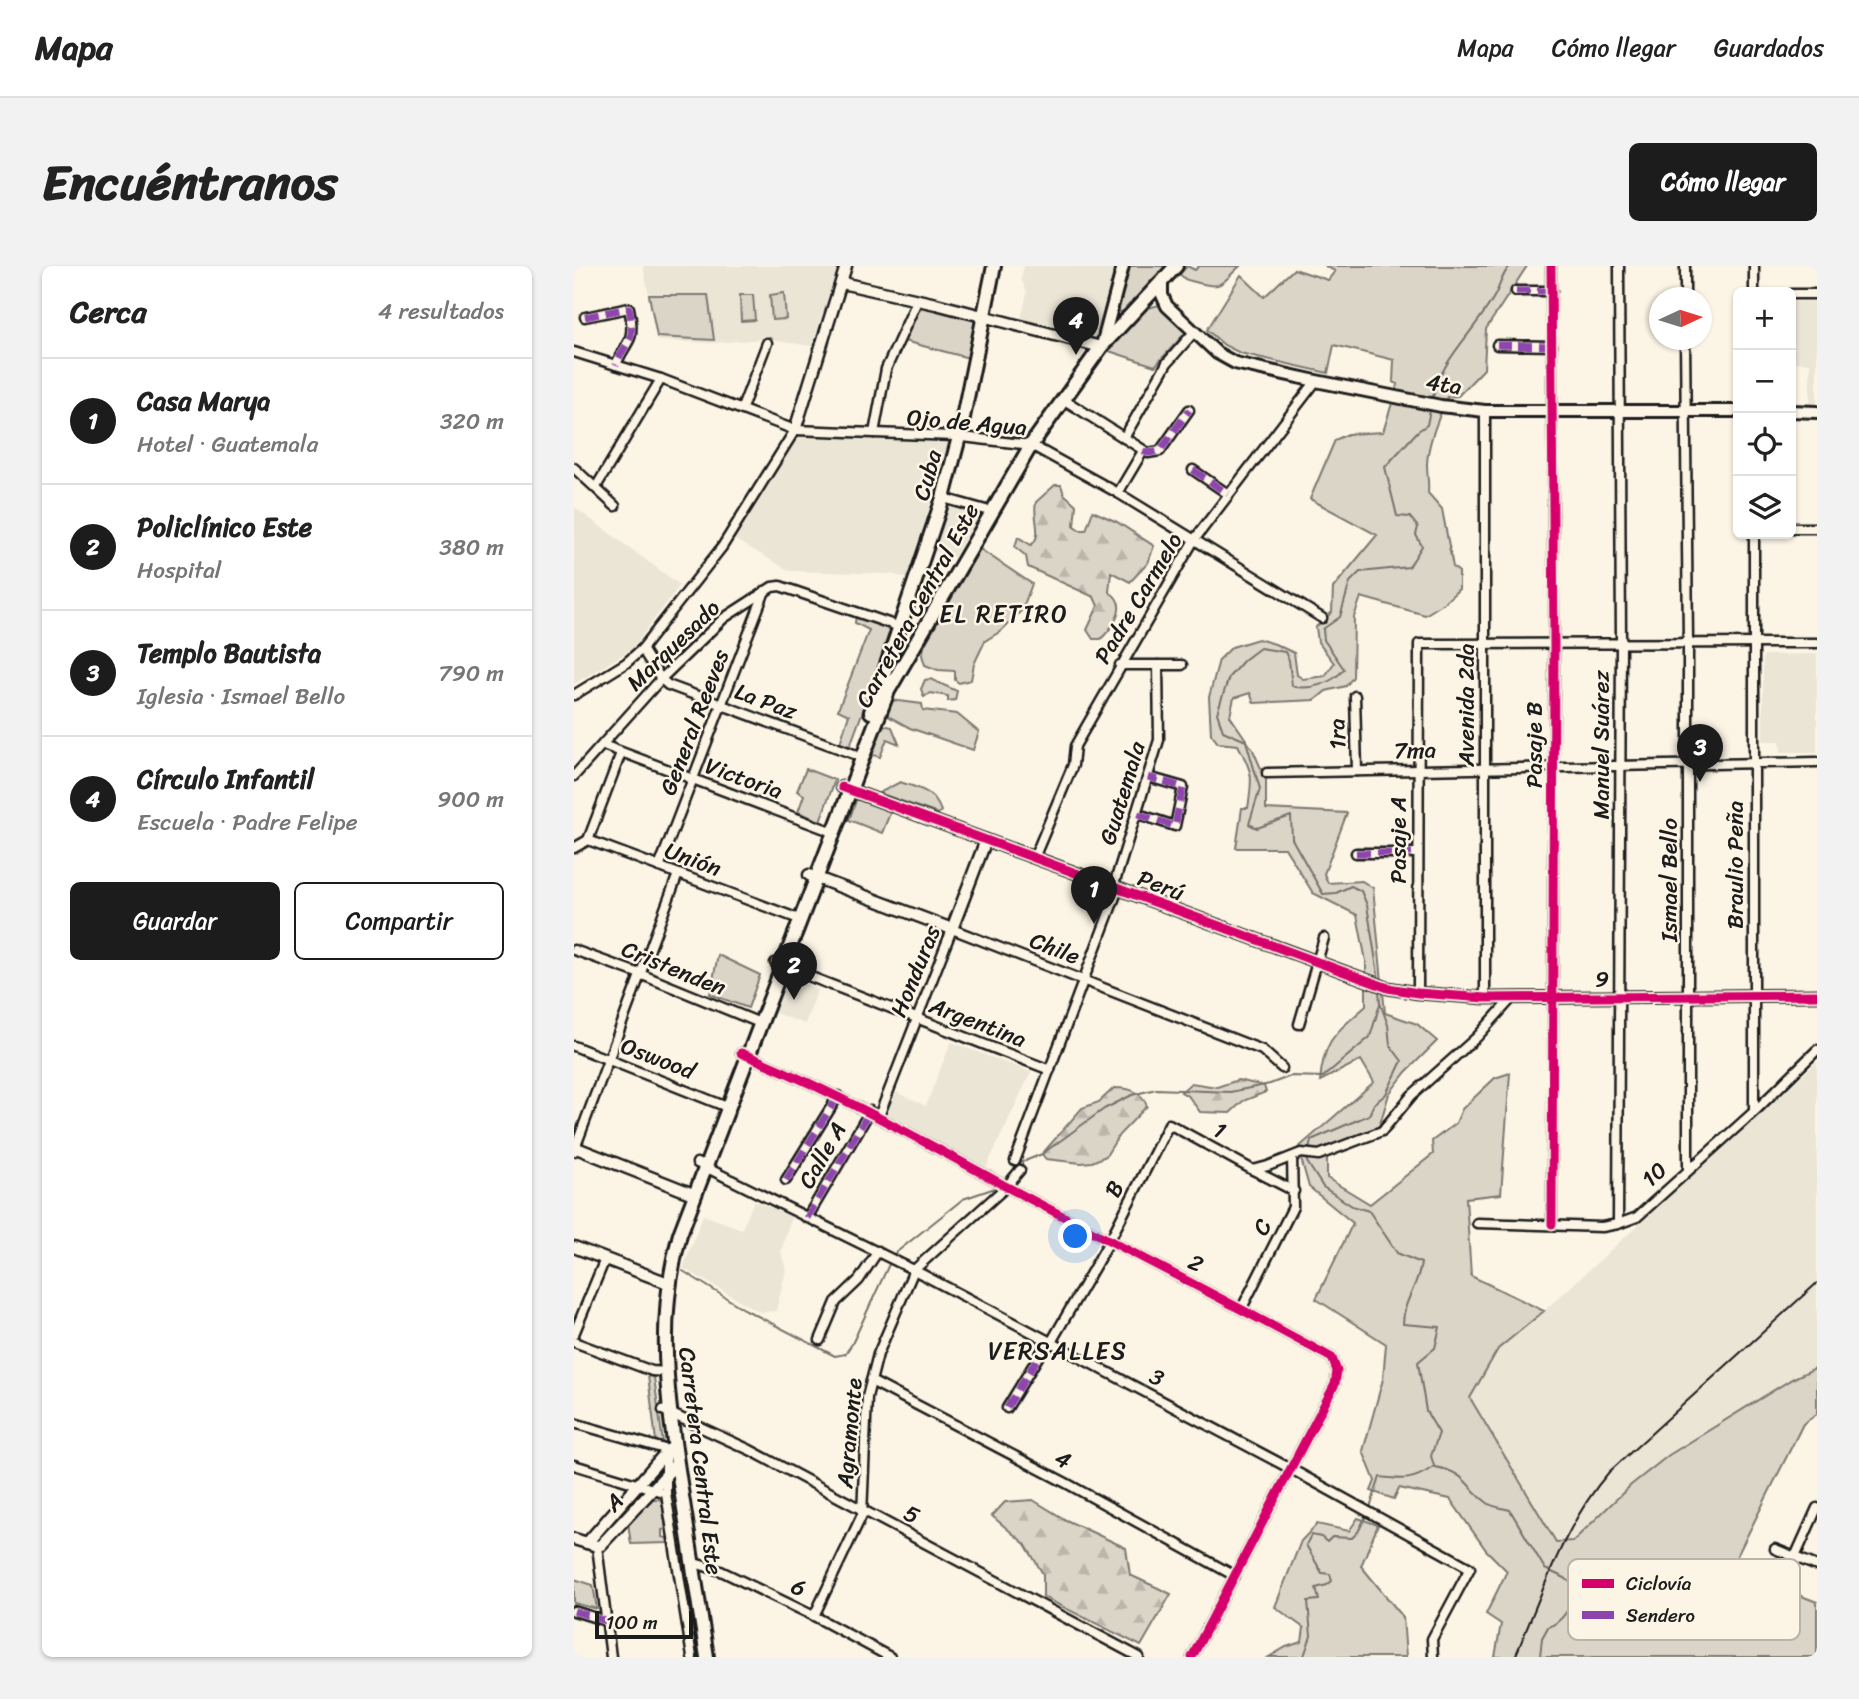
<!DOCTYPE html>
<html lang="es">
<head>
<meta charset="utf-8">
<style>
	body { margin:0; font-family:Sriracha,sans-serif; background:#f2f2f2; color:#222 }
	.controls { position:absolute; right:21px; top:21px; display:grid; overflow:hidden; border-radius:10px; box-shadow:0 2px 5px #0004 }
	.controls button { width:63px; height:63px; display:grid; place-items:center; padding:0; border:0; border-bottom:2px solid #e0e0e0; background:#fff; color:#222; font:35px sans-serif }
	.compass { position:absolute; left:1075px; top:21px; width:63px; height:63px; border-radius:50%; background:#fff; box-shadow:0 2px 5px #0004; rotate:86deg }
	.scale { position:absolute; left:21px; bottom:18px; width:98px; box-sizing:border-box; padding-left:7px; border:4px solid #1c1c1c; border-top:0; font-size:19px; line-height:24px; white-space:nowrap; color:#1c1c1c; -webkit-text-stroke:5px #fcf5e5; paint-order:stroke }
	.you { position:absolute; left:502px; top:971px; width:24px; height:24px; margin:-18px; border:5px solid #fff; border-radius:50%; background:#1a73e8; box-shadow:0 0 0 10px #1a73e833 }
	.badge { display:grid; place-items:center; width:46px; height:46px; border-radius:50%; background:#1c1c1c; color:#fff; font-size:23px; font-weight:700 }
	.pin { position:absolute; translate:-50% -58px; filter:drop-shadow(0 2px 4px #0008) }
	.pin::after { content:''; position:absolute; top:37px; width:24px; height:21px; background:inherit; clip-path:polygon(0 0,100% 0,50% 100%) }
	.list { margin:0; padding:0; list-style:none }
	h2 { display:flex; justify-content:space-between; align-items:center; height:91px; margin:0; padding:0 28px; font-size:30px }
	h2 small { font-size:23px; font-weight:400; color:#767676 }
	.list li { display:grid; grid-template-columns:46px 1fr auto; gap:21px; align-items:center; box-sizing:border-box; height:126px; padding:0 28px; border-top:2px solid #e0e0e0 }
	.list b { display:block; font-size:26px; white-space:nowrap }
	.list p { margin:0; font-size:23px; white-space:nowrap; color:#767676 }
	.list em { font-size:23px; font-style:normal; color:#767676 }
	.actions { display:flex; gap:14px; padding:21px 28px }
	.actions a { flex:1; padding:16px 0; border:2px solid #1c1c1c; border-radius:10px; text-align:center; font-size:24px; color:#1c1c1c }
	.actions .main { background:#1c1c1c; color:#fff }
	.icon { flex:none; width:38px; height:38px; fill:none; stroke:currentColor; stroke-width:2; stroke-linecap:round; stroke-linejoin:round }
	.map { position:relative; flex:none; width:1243px; height:1391px; overflow:hidden; border-radius:10px }
	header { display:flex; align-items:center; gap:42px; box-sizing:border-box; height:98px; padding:0 35px; background:#fff; border-bottom:2px solid #e0e0e0 }
	header strong { font-size:33px }
	nav { display:flex; gap:38px; margin-inline-start:auto; font-size:24px }
	.intro { display:flex; align-items:center; justify-content:space-between; box-sizing:border-box; height:168px; padding:0 42px }
	h1 { margin:0; font-size:49px }
	.button { padding:18px 32px; border-radius:10px; background:#1c1c1c; color:#fff; font-size:24px; font-weight:700 }
	main { display:flex; gap:42px; padding:0 42px }
	aside { flex:1; background:#fff; border-radius:10px; box-shadow:0 2px 5px #0004 }
	.map>svg:first-child { display:block }
	.built { fill:#ebe5d6 }
	.green { fill:#dbd5c8; stroke:#7c7872; stroke-width:2 }
	.forest { fill:url(#forest-firs); stroke:#7c7872; stroke-width:2 }
	.lines { fill:none; stroke-linecap:round; stroke-linejoin:round }
	.stream { stroke:#75726c; stroke-width:2 }
	.minor-casing { stroke:#1c1c1c; stroke-width:13 }
	.tertiary-casing { stroke:#1c1c1c; stroke-width:15 }
	.secondary-casing { stroke:#1c1c1c; stroke-width:16 }
	.primary-casing { stroke:#1c1c1c; stroke-width:18 }
	.minor { stroke:#fcf5e5; stroke-width:8 }
	.tertiary { stroke:#fcf5e5; stroke-width:10 }
	.secondary { stroke:#fcf5e5; stroke-width:10 }
	.primary { stroke:#fcf5e5; stroke-width:12 }
	.rail { stroke:#1c1c1c; stroke-width:2 }
	.quiet { stroke:#8e44ad; stroke-width:7; stroke-dasharray:14 7; stroke-linecap:butt }
	.cycleway-casing { stroke:#fcf5e5; stroke-width:13 }
	.cycleway { stroke:#d6006c; stroke-width:9 }
	.labels { text-anchor:middle; stroke-width:5; stroke-linejoin:round; paint-order:stroke }
	.street-label { font-size:23px; fill:#1c1c1c; stroke:#fcf5e5 }
	.neighbourhood-label { font-size:24px; letter-spacing:2px; fill:#1c1c1c; stroke:#fcf5e5 }
	.key { fill:#fcf5e5; stroke:#b9b4a9; stroke-width:2 }
	.key-label { font-size:19px; fill:#1c1c1c }
</style>
</head>
<body>
<header>
<strong>Mapa</strong>
<nav><a>Mapa</a><a>Cómo llegar</a><a>Guardados</a></nav>
</header>
<div class="intro"><h1>Encuéntranos</h1><a class="button">Cómo llegar</a></div>
<main>
<aside>
<h2>Cerca<small>4 resultados</small></h2>
<ul class="list">
<li><span class="badge">1</span><div><b>Casa Marya</b><p>Hotel · Guatemala</p></div><em>320 m</em></li>
<li><span class="badge">2</span><div><b>Policlínico Este</b><p>Hospital</p></div><em>380 m</em></li>
<li><span class="badge">3</span><div><b>Templo Bautista</b><p>Iglesia · Ismael Bello</p></div><em>790 m</em></li>
<li><span class="badge">4</span><div><b>Círculo Infantil</b><p>Escuela · Padre Felipe</p></div><em>900 m</em></li>
</ul>
<div class="actions"><a class="main">Guardar</a><a>Compartir</a></div>
</aside>
<div class="map">
<svg width="1243" height="1391" viewBox="0 0 1243 1391">
	<defs>
		<pattern id="forest-firs" width="22" height="20" patternUnits="userSpaceOnUse" patternTransform="scale(1.75)"><rect width="22" height="20" fill="#dbd5c8"/><path d="M5 1l3.5 6h-7zM16 11l3.5 6h-7z" fill="#bbb6ab"/></pattern>
	</defs>
	<rect width="100%" height="100%" fill="#fcf5e5"/>
	<filter id="ink" filterUnits="userSpaceOnUse"><feTurbulence type="fractalNoise" baseFrequency=".0143" numOctaves="2"/><feDisplacementMap in="SourceGraphic" scale="14" xChannelSelector="R" yChannelSelector="G"/><feConvolveMatrix kernelMatrix="1 2 1 2 8 2 1 2 1" color-interpolation-filters="sRGB"/></filter>
	<g filter="url(#ink)">
		<g class="built">
			<path d="M69,0H264L238,80L190,73L140,77L84,75Z"/>
			<path d="M450,0H544L523,68L520,70L447,53L453,27L447,12Z"/>
			<path d="M1217,36H1243V138H1236V97L1217,96Z"/>
			<path d="M223,170L376,176L333,312L317,308L216,305L160,273Z"/>
			<path d="M373,237L406,247L380,291L358,284Z"/>
			<path d="M0,241L106,319L58,383L0,418Z"/>
			<path d="M1243,388V486H1207L1206,475H1189V389Z"/>
			<path d="M209,710L244,723L231,758L196,745Z"/>
			<path d="M377,776L457,806L412,902L313,849L322,826L352,840Z"/>
			<path d="M1243,796V1101L1218,1113L1057,1219L998,1275L982,1276L896,1132L924,1083L970,1045Z"/>
			<path d="M180,935L218,949L207,985L212,1004L202,1045L186,1046L109,1002L129,949L168,963Z"/>
		</g>
		<g class="green">
			<path d="M552,0H595L553,44L546,46L542,41Z"/>
			<path d="M613,0L621,4L625,0H666C646,18 650,24 621,16C613,14 610,14 606,8Z"/>
			<path d="M751,0H953L912,63L910,103L884,130L873,131C865,152 854,175 853,198C853,208 855,217 854,227L868,243L879,301L885,306V323L870,337L851,349L787,331L780,351L779,411L772,420L752,425L741,434L680,437L676,427L660,432L656,450L679,484L692,514V543L773,547L750,608L754,617L788,615L799,622L811,747L843,758L863,775L832,806L815,828L805,861L753,887V912L796,938L859,888L858,875L882,857L888,843L921,812L936,807L927,928L892,932L897,1010L970,1045L924,1083L896,1132L982,1276L999,1275L1057,1219L1095,1189L1218,1113L1243,1101V1148L1229,1158L1160,1296L1199,1319L1243,1336V1391H921L927,1358L912,1348L933,1305L912,1284L876,1233L825,1222L820,1233L797,1225L801,1215L789,1185L809,1113L812,1078L742,1033L779,957L735,921L724,882L800,816L787,794L746,815C750,772 762,767 792,740V695L783,649L739,627L711,582H662L668,542H674C679,510 679,507 664,479L644,477L637,468L635,431L645,394L658,381L684,373L701,378L720,387L723,409L729,413L751,410L760,397L744,376L742,361L758,346L759,322L803,269L736,233L761,174L774,168L809,166L824,118L819,116L820,94L760,79L754,107L666,87L650,79L633,64L667,9L690,31L720,3L754,14L761,5Z"/>
			<path d="M210,27L212,53L198,54L196,29Z"/>
			<path d="M75,29H134L140,74L83,71Z"/>
			<path d="M166,29H179L181,54L167,55Z"/>
			<path d="M346,39L403,52L395,92L330,75Z"/>
			<path d="M585,39L615,63L581,100L532,84L570,43Z"/>
			<path d="M406,283L458,318L448,344L427,365L411,375L400,398L397,414L385,417L381,414V405L364,404L351,399L348,389L351,378Z"/>
			<path d="M282,349L317,362L318,365L276,480L266,477L275,449L264,444L295,364L281,357Z"/>
			<path d="M356,413L383,425L381,434L374,435V430L356,427L350,431L347,423L351,414Z"/>
			<path d="M317,434L348,438L349,444L383,448L405,466L399,484L336,462L312,449V446Z"/>
			<path d="M309,459L318,461L325,478L313,473L306,491L296,488L307,461Z"/>
			<path d="M232,503L261,514L246,555L224,546L230,529L223,525Z"/>
			<path d="M326,516C346,523 359,524 367,545L364,548L305,527Z"/>
			<path d="M283,532L317,545L308,567L275,554Z"/>
			<path d="M144,689L186,709L174,742L136,728Z"/>
			<path d="M74,1110L80,1111L89,1177L82,1175Z"/>
			<path d="M79,1233H85L88,1235L92,1263L88,1264V1271L93,1272L94,1277L57,1278L54,1257Z"/>
			<path d="M784,1252L804,1259L787,1300L829,1351L832,1391H695L712,1381L728,1376L730,1362L701,1341L727,1275L743,1258L775,1265Z"/>
			<path d="M0,1313L19,1319L23,1343L0,1337Z"/>
		</g>
		<g class="forest">
			<path d="M481,219H487L490,228L502,239L500,260L506,264H512L519,245L543,256L580,280L574,297L556,316L537,306L535,326C556,338 540,360 527,373H519L513,364L524,340L520,331L454,301L452,290L441,281L444,271L457,279C470,269 458,252 462,236Z"/>
			<path d="M664,814L690,820L692,826L669,835L656,847L626,846L615,831L607,826L617,817L643,821Z"/>
			<path d="M540,822C556,822 567,825 573,840L545,869L532,890L518,896L507,897L472,893L468,888L508,842L525,836Z"/>
			<path d="M459,1234L492,1254L552,1282L556,1309L597,1328L567,1380L469,1331V1308L451,1278L418,1250L431,1236Z"/>
		</g>
		<g class="lines">
			<g class="stream">
				<path d="M858,135C866,93 901,66 921,29C926,20 928,8 936,0"/>
				<path d="M805,715L793,639L787,625L777,620L762,627L749,628L718,573L717,550L683,562L675,558L686,523L672,475L649,465L643,447L655,411L670,394L686,382L711,386L715,394L718,420C736,425 759,417 770,403L750,374L749,363L766,351L776,316L786,306L835,301L848,280L842,269L844,261L836,251L823,250L811,201L844,165L853,159L856,144"/>
				<path d="M735,884L737,874L795,849L800,838L812,828L828,795L816,779L814,759L806,737L805,724"/>
				<path d="M734,893L733,896L749,921L778,940L795,945L823,987L847,997C844,1021 829,1034 829,1058L866,1061L861,1082L844,1096L852,1145L865,1167L857,1190L860,1200"/>
				<path d="M430,914L446,897L468,888L530,843L558,829L582,823L656,826L696,818L717,810L749,811L796,771L806,738"/>
				<path d="M319,989L389,933L424,921"/>
				<path d="M109,1005L170,1043L261,1090L271,1088L278,1078L317,994"/>
				<path d="M861,1201C895,1207 890,1221 915,1238C920,1241 929,1242 936,1244L971,1303L991,1312L1003,1322C1001,1336 988,1357 974,1361L968,1372L966,1391"/>
				<path d="M796,1242L806,1211C830,1214 839,1215 859,1201"/>
				<path d="M705,1391H710"/>
				<path d="M728,1391L730,1390L737,1370L734,1335L745,1334L742,1322L753,1319L758,1315L756,1308L748,1307L732,1279L737,1269L747,1271L753,1276L758,1271L778,1272L784,1266L791,1252"/>
			</g>
			<g class="minor-casing">
				<g id="minor">
					<path d="M977,0L980,377L978,958"/>
					<path d="M1180,0V26"/>
					<path d="M942,25H978"/>
					<path d="M1217,28H1243"/>
					<path d="M1111,32V0"/>
					<path d="M11,51L55,42C57,51 59,63 56,72C52,81 46,88 42,99"/>
					<path d="M1111,74L1114,376V903"/>
					<path d="M923,79L978,80"/>
					<path d="M0,86L87,113L221,164L380,170L457,179L544,227L748,352"/>
					<path d="M489,133L574,187L586,185L615,144"/>
					<path d="M168,142L193,77"/>
					<path d="M911,145V732"/>
					<path d="M300,167L312,103L344,33"/>
					<path d="M550,172L593,97L620,66"/>
					<path d="M0,202L41,240"/>
					<path d="M619,204L654,228"/>
					<path d="M22,221L87,113"/>
					<path d="M544,227L569,185"/>
					<path d="M369,232L419,246"/>
					<path d="M1217,262H1243"/>
					<path d="M68,383L87,413L94,419L280,488"/>
					<path d="M546,399H608"/>
					<path d="M0,429L52,397L68,383L148,281L221,164"/>
					<path d="M781,430L783,505"/>
					<path d="M29,479L259,566"/>
					<path d="M693,507L1243,496"/>
					<path d="M0,510L87,413L150,352L198,321L206,320L326,361"/>
					<path d="M564,548L601,560L609,521L574,511"/>
					<path d="M14,574L47,487"/>
					<path d="M0,582L14,574L225,653"/>
					<path d="M782,587H844"/>
					<path d="M460,592L499,499L501,480L620,274L742,115"/>
					<path d="M85,601L191,325"/>
					<path d="M539,622L585,474L584,399"/>
					<path d="M0,684L66,708L186,757"/>
					<path d="M201,697L476,804"/>
					<path d="M844,727L845,378L1243,377"/>
					<path d="M725,758L750,672"/>
					<path d="M0,780L153,841"/>
					<path d="M167,787C261,826 344,872 433,921C541,978 650,1033 758,1092L763,1105L761,1118L618,1391"/>
					<path d="M1180,845V268"/>
					<path d="M305,850L378,663L688,784L708,802"/>
					<path d="M0,885L104,608"/>
					<path d="M441,895L544,623"/>
					<path d="M123,897L340,1004L717,1203L896,1302L858,1373L859,1391"/>
					<path d="M679,904L720,925"/>
					<path d="M212,914L264,830"/>
					<path d="M233,952L296,845"/>
					<path d="M903,957L1028,961L1044,958L1063,951L1184,842L1243,784"/>
					<path d="M1044,958L1047,376L1045,0"/>
					<path d="M668,1042L719,941L718,891"/>
					<path d="M0,1068L31,993"/>
					<path d="M246,1074L262,1036L285,1014L304,985"/>
					<path d="M0,1076L78,1105L92,1106"/>
					<path d="M297,1115L492,1217L661,1310"/>
					<path d="M433,1142L469,1083L476,1078L536,974L595,858L679,904L694,900L727,887L745,889L808,865L838,829L903,771L938,732"/>
					<path d="M89,1144L176,1184L565,1391"/>
					<path d="M0,1157L94,1184"/>
					<path d="M92,1187V1227L118,1391"/>
					<path d="M0,1199L92,1227"/>
					<path d="M23,1280L37,1391"/>
					<path d="M1201,1283L1243,1300"/>
					<path d="M1221,1291L1243,1242"/>
					<path d="M117,1296L147,1305L240,1350L316,1391"/>
					<path d="M0,1345L32,1355"/>
					<path d="M240,1350L288,1249L293,1131L304,1088L340,1004L433,920L446,904"/>
				</g>
			</g>
			<g class="tertiary-casing">
				<g id="tertiary">
					<path d="M268,17L362,38L527,81"/>
					<path d="M221,164L272,0"/>
					<path d="M268,521L814,722L844,727L911,732L1243,729"/>
					<path d="M235,609L378,663L412,574"/>
					<path d="M0,881L119,928"/>
					<path d="M0,981L94,1017"/>
					<path d="M0,1273L23,1280L27,1279L103,1197"/>
					<path d="M13,1277L94,1184L101,1180"/>
				</g>
			</g>
			<g class="secondary-casing">
				<g id="secondary">
					<path d="M588,15V29L593,40L643,87L661,97L742,115L867,140L911,145H1164"/>
					<path d="M528,79L549,0"/>
					<path d="M1217,145L1243,146"/>
				</g>
			</g>
			<g class="primary-casing">
				<g id="primary">
					<path d="M297,446L369,232L385,171L420,0"/>
					<path d="M133,1391C124,1333 115,1275 106,1217C93,1131 82,1053 106,968L314,425L457,179L527,81L602,0"/>
				</g>
			</g>
			<use href="#minor" class="minor"/>
			<use href="#tertiary" class="tertiary"/>
			<use href="#secondary" class="secondary"/>
			<use href="#primary" class="primary"/>
			<path class="rail" d="M941,1391C968,1328 990,1258 1035,1206L1243,1017"/>
			<g class="quiet">
				<path d="M942,25H978"/>
				<path d="M11,51L55,42C57,51 59,63 56,72C52,81 46,88 42,99"/>
				<path d="M923,79L978,80"/>
				<path d="M569,185L574,187L586,185L615,144"/>
				<path d="M619,204L654,228"/>
				<path d="M564,548L601,560L609,521L574,511"/>
				<path d="M782,587H844"/>
				<path d="M212,914L264,830"/>
				<path d="M233,952L296,845"/>
				<path d="M433,1142L469,1083L476,1078"/>
				<path d="M0,1345L32,1355"/>
			</g>
			<g class="cycleway-casing">
				<g id="cycleway">
					<path d="M977,0L980,377L978,958"/>
					<path d="M268,521L814,722L844,727L911,732L1243,729"/>
					<path d="M167,787C261,826 344,872 433,921C541,978 650,1033 758,1092L763,1105L761,1118L618,1391"/>
				</g>
			</g>
			<use href="#cycleway" class="cycleway"/>
		</g>
	</g>
	<g class="labels">
		<g class="street-label">
			<text transform="translate(870 118) rotate(9)" y="8">4ta</text>
			<text transform="translate(393 156) rotate(5)" y="8">Ojo de Agua</text>
			<text transform="translate(353 209) rotate(-74)" y="8">Cuba</text>
			<text transform="translate(564 332) rotate(-59)" y="8">Padre Carmelo</text>
			<text transform="translate(343 339) rotate(-61)" y="8">Carretera Central Este</text>
			<text transform="translate(99 379) rotate(-44)" y="8">Marquesado</text>
			<text transform="translate(192 435) rotate(20)" y="8">La Paz</text>
			<text transform="translate(892 439) rotate(-90)" y="8">Avenida 2da</text>
			<text transform="translate(120 456) rotate(-69)" y="8">General Reeves</text>
			<text transform="translate(763 468) rotate(-92)" y="8">1ra</text>
			<text transform="translate(960 479) rotate(-90)" y="8">Pasaje B</text>
			<text transform="translate(1027 479) rotate(-90)" y="8">Manuel Suárez</text>
			<text transform="translate(841 484) rotate(-1)" y="8">7ma</text>
			<text transform="translate(170 512) rotate(20)" y="8">Victoria</text>
			<text transform="translate(548 527) rotate(-73)" y="8">Guatemala</text>
			<text transform="translate(824 574) rotate(-90)" y="8">Pasaje A</text>
			<text transform="translate(119 593) rotate(20)" y="8">Unión</text>
			<text transform="translate(1161 599) rotate(-90)" y="8">Braulio Peña</text>
			<text transform="translate(1095 614) rotate(-90)" y="8">Ismael Bello</text>
			<text transform="translate(587 619) rotate(21)" y="8">Perú</text>
			<text transform="translate(481 682) rotate(21)" y="8">Chile</text>
			<text transform="translate(100 702) rotate(22)" y="8">Cristenden</text>
			<text transform="translate(341 705) rotate(-68)" y="8">Honduras</text>
			<text x="1028" y="721">9</text>
			<text transform="translate(404 756) rotate(21)" y="8">Argentina</text>
			<text transform="translate(84 792) rotate(21)" y="8">Oswood</text>
			<text transform="translate(646 864) rotate(29)" y="8">1</text>
			<text transform="translate(248 889) rotate(-60)" y="8">Calle A</text>
			<text transform="translate(1080 908) rotate(-43)" y="8">10</text>
			<text transform="translate(540 923) rotate(-63)" y="8">B</text>
			<text transform="translate(688 961) rotate(-63)" y="8">C</text>
			<text transform="translate(622 997) rotate(27)" y="8">2</text>
			<text transform="translate(583 1111) rotate(27)" y="8">3</text>
			<text transform="translate(275 1167) rotate(-85)" y="8">Agramonte</text>
			<text transform="translate(489 1193) rotate(28)" y="8">4</text>
			<text transform="translate(127 1195) rotate(83)" y="8">Carretera Central Este</text>
			<text transform="translate(40 1236) rotate(-47)" y="8">A</text>
			<text transform="translate(338 1248) rotate(28)" y="8">5</text>
			<text transform="translate(225 1321) rotate(26)" y="8">6</text>
		</g>
		<g class="neighbourhood-label">
			<text x="430" y="356">EL RETIRO</text>
			<text x="484" y="1093">VERSALLES</text>
		</g>
	</g>
	<rect x="994" y="1293" width="232" height="81" rx="10" class="key"/>
	<rect x="1008" y="1313" width="32" height="9" fill="#d6006c"/>
	<rect x="1008" y="1345" width="32" height="8" fill="#8e44ad"/>
	<g class="key-label">
		<text x="1052" y="1324">Ciclovía</text>
		<text x="1052" y="1356">Sendero</text>
	</g>
</svg>
<div class="controls">
<button>+</button>
<button>−</button>
<button><svg class="icon" aria-label="locate" viewBox="0 0 24 24"><circle cx="12" cy="12" r="6"/><path d="M12 2v4M12 18v4M2 12h4M18 12h4"/></svg></button>
<button><svg class="icon" aria-label="layers" viewBox="0 0 24 24"><path d="M12 4l9 5-9 5-9-5zM3 14l9 5 9-5"/></svg></button>
</div>
<svg class="compass" viewBox="-18 -18 36 36"><path d="M0-13l5 13h-10z" fill="#e53935"/><path d="M0 13l5-13h-10z" fill="#767676"/></svg>
<div class="scale">100 m</div>
<div class="you"></div>
<div class="pin badge" style="left:520px;top:658px">1</div>
<div class="pin badge" style="left:220px;top:734px">2</div>
<div class="pin badge" style="left:1126px;top:516px">3</div>
<div class="pin badge" style="left:502px;top:89px">4</div>
</div>
</main>
</body>
</html>
